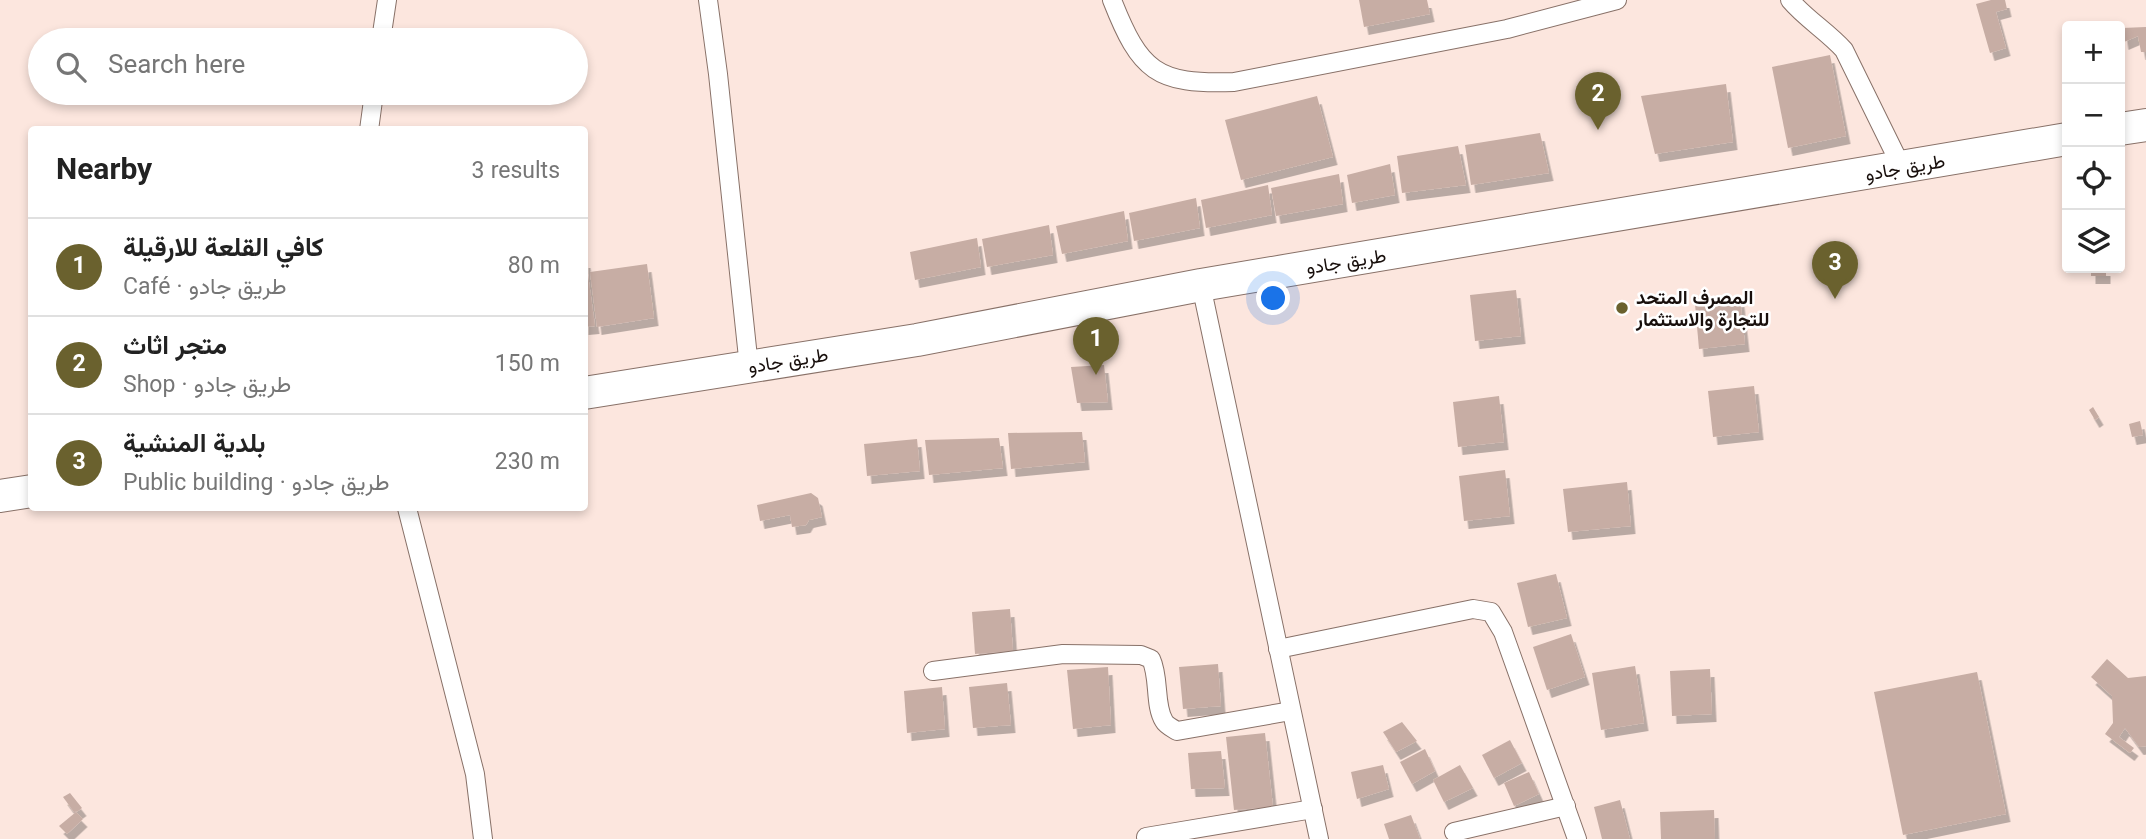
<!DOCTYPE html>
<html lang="en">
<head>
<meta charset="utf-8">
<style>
	body { margin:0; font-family:Georgia,Vazirmatn,serif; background:#f2f2f2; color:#222 }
	.controls { position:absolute; right:21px; top:21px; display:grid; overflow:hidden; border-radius:7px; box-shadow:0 4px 10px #0003 }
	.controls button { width:63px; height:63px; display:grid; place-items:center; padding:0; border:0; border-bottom:2px solid #e0e0e0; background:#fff; color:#222; font:35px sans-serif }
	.you { position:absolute; left:1274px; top:299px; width:24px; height:24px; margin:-18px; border:5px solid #fff; border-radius:50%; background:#1a73e8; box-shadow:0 0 0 10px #1a73e833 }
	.badge { display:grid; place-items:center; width:46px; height:46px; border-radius:50%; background:#6a612e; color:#fff; font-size:23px; font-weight:700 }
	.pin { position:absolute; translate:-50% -58px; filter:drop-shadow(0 2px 4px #0008) }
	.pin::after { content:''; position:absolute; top:37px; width:24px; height:21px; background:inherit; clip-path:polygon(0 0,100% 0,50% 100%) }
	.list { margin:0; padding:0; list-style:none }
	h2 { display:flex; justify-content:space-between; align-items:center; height:91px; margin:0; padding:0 28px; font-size:30px }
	h2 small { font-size:23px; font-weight:400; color:#767676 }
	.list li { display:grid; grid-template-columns:46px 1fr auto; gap:21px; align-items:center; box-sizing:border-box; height:98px; padding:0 28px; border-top:2px solid #e0e0e0 }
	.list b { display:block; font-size:26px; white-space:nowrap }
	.list p { margin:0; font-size:23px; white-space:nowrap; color:#767676 }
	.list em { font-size:23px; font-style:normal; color:#767676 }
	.icon { flex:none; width:38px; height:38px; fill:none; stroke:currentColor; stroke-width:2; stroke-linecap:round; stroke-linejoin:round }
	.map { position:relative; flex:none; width:2146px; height:839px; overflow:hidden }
	.search { position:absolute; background:#fff; box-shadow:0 4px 10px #0003; left:28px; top:28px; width:560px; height:77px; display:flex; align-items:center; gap:18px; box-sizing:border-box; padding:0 24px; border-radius:38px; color:#767676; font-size:26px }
	.panel { position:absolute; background:#fff; box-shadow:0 4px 10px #0003; left:28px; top:126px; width:560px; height:385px; border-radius:7px }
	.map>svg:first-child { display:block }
	.building { fill:#c7ada4; filter:url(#shadow) }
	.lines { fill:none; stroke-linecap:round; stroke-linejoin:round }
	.street-casing { stroke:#887168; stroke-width:20 }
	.highway-casing { stroke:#887168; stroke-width:34 }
	.street { stroke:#fff; stroke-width:18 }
	.highway { stroke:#fff; stroke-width:32 }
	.poi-dot { fill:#6a612e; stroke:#fff; stroke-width:2.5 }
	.labels { text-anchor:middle; stroke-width:5; stroke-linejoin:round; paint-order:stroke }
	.street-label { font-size:19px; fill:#180f0c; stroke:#fff }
	.poi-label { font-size:19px; font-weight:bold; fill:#180f0c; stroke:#fff; text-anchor:start }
</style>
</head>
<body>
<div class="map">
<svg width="2146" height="839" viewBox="0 0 2146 839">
	<defs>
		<filter id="shadow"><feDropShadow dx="4.5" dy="8" stdDeviation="0" flood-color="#0004"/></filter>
	</defs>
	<rect width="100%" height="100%" fill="#fce6de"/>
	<g class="building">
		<path d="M1359,0H1427L1430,14L1364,27Z"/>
		<path d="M1991,0H2005L2007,9L1996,12L2006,48L1990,53L1976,4Z"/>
		<path d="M2146,27V52H2141L2138,36L2124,42L2122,28Z"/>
		<path d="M1830,55L1846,136L1788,148L1772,67Z"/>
		<path d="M1726,84L1733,142L1655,154L1641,96Z"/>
		<path d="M1317,96L1333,157L1241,180L1225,120Z"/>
		<path d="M1540,133L1549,173L1471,185L1465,145Z"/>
		<path d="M1458,146L1466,185L1402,193L1397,156Z"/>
		<path d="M1390,164L1395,195L1352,203L1347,175Z"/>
		<path d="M1339,174L1343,204L1276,216L1271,188Z"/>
		<path d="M1268,185L1272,215L1206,228L1201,200Z"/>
		<path d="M1196,198L1200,228L1134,241L1129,213Z"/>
		<path d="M1124,211L1128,241L1062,254L1056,226Z"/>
		<path d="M1049,225L1053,255L987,267L982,239Z"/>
		<path d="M977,238L981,267L915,280L910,252Z"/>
		<path d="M584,260H586L595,326L584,327Z"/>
		<path d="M647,264L654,318L597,327L590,272Z"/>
		<rect x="2091" y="268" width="15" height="8"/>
		<path d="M1516,290L1521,336L1475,341L1470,295Z"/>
		<path d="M1740,299L1745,344L1699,349L1695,304Z"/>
		<path d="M1104,365L1108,402L1077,403L1071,367Z"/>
		<path d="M1754,386L1759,432L1713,437L1708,391Z"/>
		<path d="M1499,396L1504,442L1458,447L1453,402Z"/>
		<path d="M2093,407L2099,417L2095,420L2089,410Z"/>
		<path d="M2140,421L2143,435L2132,437L2129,424Z"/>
		<path d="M1082,432L1085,462L1011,469L1008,433Z"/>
		<path d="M999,438L1003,468L929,475L925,440Z"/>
		<path d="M917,439L920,471L867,476L864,444Z"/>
		<path d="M1505,470L1510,516L1464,521L1459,476Z"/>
		<path d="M1627,482L1631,526L1568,532L1563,489Z"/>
		<path d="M811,493L818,498L822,517L809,520L806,525L792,527L790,515L760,521L757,505Z"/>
		<path d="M1556,574L1567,618L1528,627L1517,583Z"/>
		<path d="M1010,609L1013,651L975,654L972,612Z"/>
		<path d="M1571,634L1585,677L1547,690L1533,647Z"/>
		<path d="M2107,659L2128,678L2146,676V746L2139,747L2125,728L2119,737L2134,748L2130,753L2105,734L2113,723L2112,696L2091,677Z"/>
		<path d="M1218,664L1221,706L1183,709L1179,667Z"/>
		<path d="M1635,666L1644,723L1601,730L1592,673Z"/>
		<path d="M1108,667L1111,725L1073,729L1067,670Z"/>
		<path d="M1710,669L1712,714L1672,716L1670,671Z"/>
		<path d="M1977,672L2006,814L1903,835L1874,692Z"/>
		<path d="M1007,683L1011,725L973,728L969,687Z"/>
		<path d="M942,687L945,729L907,733L904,691Z"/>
		<path d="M1402,722L1417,741L1396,752L1383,732Z"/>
		<path d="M1265,733L1273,807L1234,810L1226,737Z"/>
		<path d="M1510,740L1522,763L1494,778L1482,755Z"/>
		<path d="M1425,749L1435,771L1412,784L1400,762Z"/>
		<path d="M1221,751L1225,788L1191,789L1188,753Z"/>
		<path d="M1383,765L1389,789L1357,799L1351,772Z"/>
		<path d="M1460,765L1473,788L1444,802L1433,780Z"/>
		<path d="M1529,772L1539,794L1514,806L1504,783Z"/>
		<path d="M70,793L82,808L78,811L74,812L63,797Z"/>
		<path d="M1620,800L1630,839H1602L1594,807Z"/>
		<path d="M1714,810L1715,839H1661L1660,812Z"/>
		<path d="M76,812L83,819L67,834L59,826Z"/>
		<path d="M1411,815L1420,839H1389L1384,824Z"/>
	</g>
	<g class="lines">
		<g class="street-casing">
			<g id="street">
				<path d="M708,0L718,74L749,367"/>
				<path d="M1112,0C1140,71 1156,85 1234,82L1507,29L1617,0"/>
				<path d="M1790,0C1806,19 1828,32 1844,50L1902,168"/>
				<path d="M381,40L387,0"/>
				<path d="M369,130L374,93"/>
				<path d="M1201,285L1319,839"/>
				<path d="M407,508L475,774L483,839"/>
				<path d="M1278,649L1473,609L1491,612L1503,632L1577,839"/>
				<path d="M933,671L1063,654L1141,655L1151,659C1160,678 1154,705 1164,721C1166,725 1172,728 1177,731L1291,711"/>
				<path d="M1454,832L1566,806"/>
				<path d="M1146,837L1313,809"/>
			</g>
		</g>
		<g class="highway-casing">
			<g id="highway">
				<path d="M2120,129L2146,125"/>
				<path d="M584,393L917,340L1201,285L2067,139"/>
				<path d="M0,496L32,491"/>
			</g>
		</g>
		<use href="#street" class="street"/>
		<use href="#highway" class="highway"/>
	</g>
	<circle class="poi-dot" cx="1622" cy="308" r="7"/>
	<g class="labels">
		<g class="street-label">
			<text transform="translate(1905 167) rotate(-10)" y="7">طريق جادو</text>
			<text transform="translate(1346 261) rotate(-9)" y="7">طريق جادو</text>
			<text transform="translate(788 360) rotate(-9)" y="7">طريق جادو</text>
		</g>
		<g class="poi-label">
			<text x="1636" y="304">المصرف المتحد<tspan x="1636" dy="22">للتجارة والاستثمار</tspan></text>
		</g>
	</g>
</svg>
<div class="controls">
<button>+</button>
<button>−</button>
<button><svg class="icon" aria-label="locate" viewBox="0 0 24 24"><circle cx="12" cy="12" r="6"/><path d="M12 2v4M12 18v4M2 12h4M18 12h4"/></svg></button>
<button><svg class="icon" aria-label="layers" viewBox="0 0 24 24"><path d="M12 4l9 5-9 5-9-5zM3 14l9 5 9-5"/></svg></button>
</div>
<div class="you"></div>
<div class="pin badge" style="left:1096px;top:375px">1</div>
<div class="pin badge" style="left:1598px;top:130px">2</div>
<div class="pin badge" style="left:1835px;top:299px">3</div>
<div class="search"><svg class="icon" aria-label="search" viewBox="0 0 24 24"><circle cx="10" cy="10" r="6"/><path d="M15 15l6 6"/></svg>Search here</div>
<section class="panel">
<h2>Nearby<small>3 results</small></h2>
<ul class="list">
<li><span class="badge">1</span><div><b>كافي القلعة للارقيلة</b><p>Café · طريق جادو</p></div><em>80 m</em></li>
<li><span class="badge">2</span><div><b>متجر اثاث</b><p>Shop · طريق جادو</p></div><em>150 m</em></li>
<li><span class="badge">3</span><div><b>بلدية المنشية</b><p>Public building · طريق جادو</p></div><em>230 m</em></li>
</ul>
</section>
</div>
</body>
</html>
